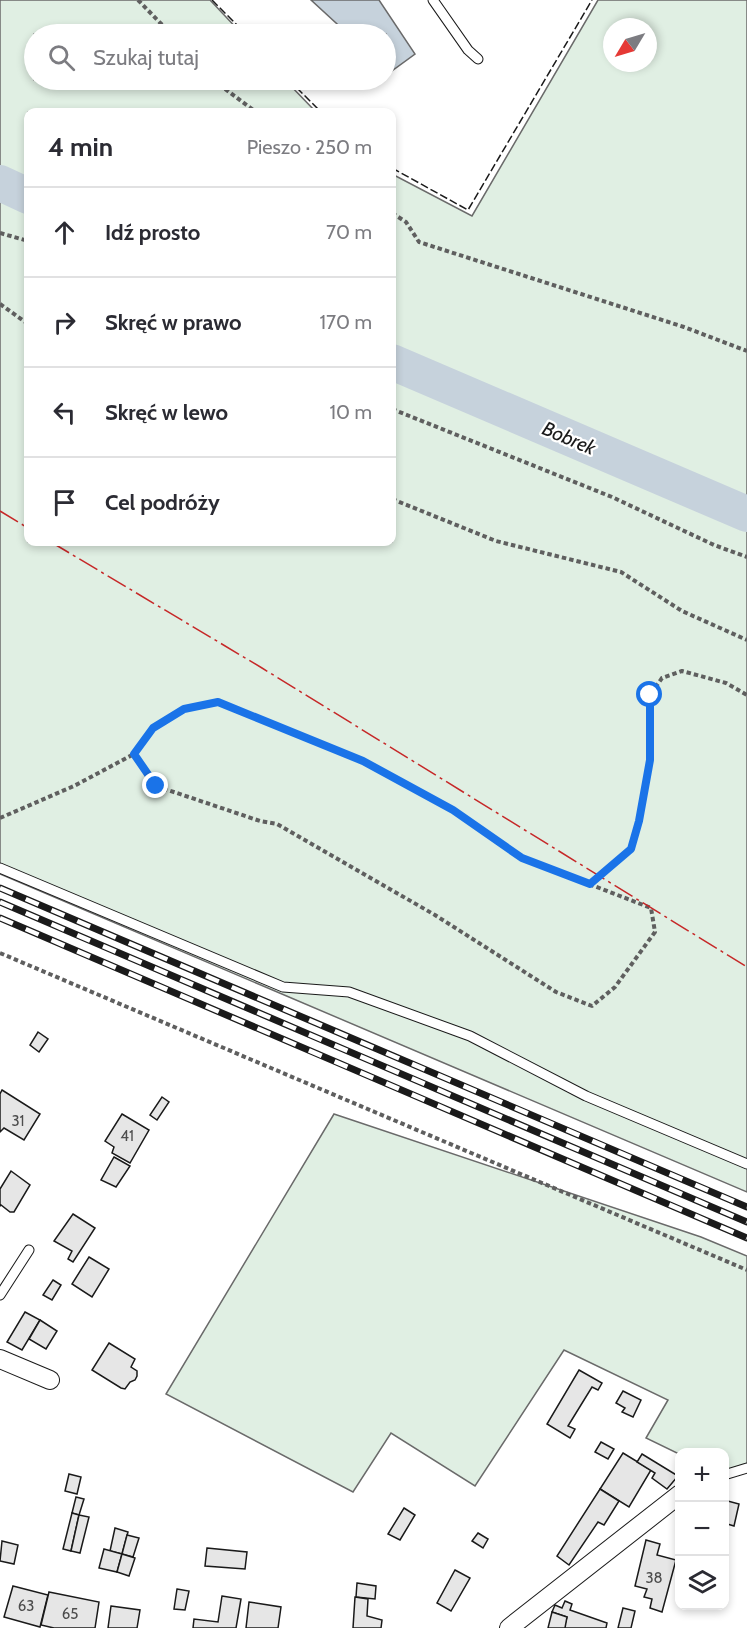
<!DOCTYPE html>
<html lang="pl">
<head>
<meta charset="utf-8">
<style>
	body { margin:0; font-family:Cabin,sans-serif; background:#f7f7f7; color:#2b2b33 }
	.controls { position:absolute; right:18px; bottom:18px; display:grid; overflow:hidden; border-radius:12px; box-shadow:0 3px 9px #0003 }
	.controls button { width:54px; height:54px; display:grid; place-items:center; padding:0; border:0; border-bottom:2px solid #e1e1e2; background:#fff; color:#2b2b33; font:30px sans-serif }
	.compass { position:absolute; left:603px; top:18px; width:54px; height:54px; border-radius:50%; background:#fff; box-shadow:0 3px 9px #0003; rotate:232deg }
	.stop { position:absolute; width:18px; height:18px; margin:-14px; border:4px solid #1a73e8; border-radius:50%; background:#fff }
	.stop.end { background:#1a73e8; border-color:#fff; box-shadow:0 2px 6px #0008 }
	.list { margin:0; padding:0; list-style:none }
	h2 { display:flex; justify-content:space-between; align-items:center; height:78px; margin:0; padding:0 24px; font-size:26px }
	h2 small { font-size:20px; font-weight:400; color:#7c7c81 }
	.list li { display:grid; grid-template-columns:39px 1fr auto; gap:18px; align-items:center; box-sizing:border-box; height:90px; padding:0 24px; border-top:2px solid #e1e1e2 }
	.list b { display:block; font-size:22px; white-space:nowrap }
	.list em { font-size:20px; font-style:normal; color:#7c7c81 }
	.icon { flex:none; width:33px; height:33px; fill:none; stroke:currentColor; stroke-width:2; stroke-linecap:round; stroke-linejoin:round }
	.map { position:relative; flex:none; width:747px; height:1628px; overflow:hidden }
	.search { position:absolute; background:#fff; box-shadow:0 3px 9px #0003; left:24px; top:24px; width:372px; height:66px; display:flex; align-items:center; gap:15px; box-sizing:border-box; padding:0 21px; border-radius:33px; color:#7c7c81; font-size:22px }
	.panel { position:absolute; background:#fff; box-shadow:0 3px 9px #0003; left:24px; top:108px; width:372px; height:438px; border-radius:12px }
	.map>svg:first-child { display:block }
	.green { fill:#e0efe3; stroke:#6a6a6a; stroke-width:1.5; fill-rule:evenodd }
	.water { fill:#c6d2dc; stroke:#6a6a6a; stroke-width:1.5 }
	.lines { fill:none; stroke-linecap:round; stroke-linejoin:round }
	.river { stroke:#c6d2dc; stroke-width:36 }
	.building { fill:#e6e6e6; stroke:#1a1a1a; stroke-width:1.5 }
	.lane-casing { stroke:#1a1a1a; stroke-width:11 }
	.street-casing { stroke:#1a1a1a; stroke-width:20 }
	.path { stroke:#5f5f5f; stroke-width:4; stroke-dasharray:4.5 3; stroke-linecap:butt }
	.lane { stroke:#fff; stroke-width:9 }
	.street { stroke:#fff; stroke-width:18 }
	.rail-casing { stroke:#1a1a1a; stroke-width:7 }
	.rail { stroke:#fff; stroke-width:4.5; stroke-dasharray:14; stroke-linecap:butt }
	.fence { stroke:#1a1a1a; stroke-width:1.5; stroke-dasharray:8 3; stroke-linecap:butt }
	.power { stroke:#c62828; stroke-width:1.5; stroke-dasharray:21 4.5 3 4.5; stroke-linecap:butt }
	.route { stroke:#1a73e8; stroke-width:8 }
	.labels { text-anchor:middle; stroke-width:4.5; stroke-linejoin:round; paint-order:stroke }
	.number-label { font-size:15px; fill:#4d4d4d }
	.water-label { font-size:20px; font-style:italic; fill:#1a1a1a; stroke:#fff }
</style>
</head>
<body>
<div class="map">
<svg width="747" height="1628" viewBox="0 0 747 1628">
	<rect width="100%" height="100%" fill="#fff"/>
	<g class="green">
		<path d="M0,0H210L242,34H34V80H285L316,112H28V542H392V174L472,216L598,0H747V1192L0,874ZM612,27H648V63H612Z"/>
		<path d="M334,1114L701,1237L747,1256V1472L725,1475L724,1452L679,1454L646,1438L668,1400L564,1350L475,1486L391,1433L353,1492L166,1394Z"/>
	</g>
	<path class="water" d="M311,0H379L415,54L389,73L386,70V34H348Z"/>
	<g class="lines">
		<g class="river">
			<path d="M0,183L28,196"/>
			<path d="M392,362L747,514"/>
		</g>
	</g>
	<g class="building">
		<path d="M38,1032L48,1039L39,1052L30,1045Z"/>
		<path d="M2,1090L40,1114L24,1140L4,1128L0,1132V1094Z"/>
		<path d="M162,1097L169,1102L157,1120L150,1115Z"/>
		<path d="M122,1114L149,1130L130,1163L112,1153L114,1147L105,1141Z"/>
		<path d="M114,1157L130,1166L116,1187L101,1180Z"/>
		<path d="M11,1171L30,1185L14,1212H10L1,1205L0,1206V1189Z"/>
		<path d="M73,1214L95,1228L73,1262L68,1259L72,1251L54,1241Z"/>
		<path d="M89,1257L109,1269L92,1297L72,1284Z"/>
		<path d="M53,1280L61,1285L52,1300L43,1295Z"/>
		<path d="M25,1312L40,1320L22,1350L7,1342Z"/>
		<path d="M40,1320L57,1331L46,1349L29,1339Z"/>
		<path d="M109,1343L135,1359L131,1367L137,1371V1376L135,1380L130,1382L125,1389L121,1388L92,1370Z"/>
		<path d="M579,1370L602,1383L598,1390L592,1387L568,1426L575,1429L570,1438L547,1424Z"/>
		<path d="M623,1391L641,1400L633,1417L622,1412L625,1408L616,1403Z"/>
		<path d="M601,1442L614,1449L608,1459L595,1452Z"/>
		<path d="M623,1453L651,1470L629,1507L600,1489Z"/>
		<path d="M642,1454L678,1476L667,1489L652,1478L655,1473L637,1462Z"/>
		<path d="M69,1474L81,1477L77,1494L65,1491Z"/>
		<path d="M600,1489L619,1501L604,1525L598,1522L569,1565L557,1556Z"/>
		<path d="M76,1497L84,1499L79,1515L72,1513Z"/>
		<path d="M724,1500L739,1504L734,1526L724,1523Z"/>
		<path d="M404,1508L415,1515L400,1540L388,1534Z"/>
		<path d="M72,1513L79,1515L71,1551L63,1549Z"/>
		<path d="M79,1515L89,1517L80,1553L71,1551Z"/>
		<path d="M115,1528L128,1532L122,1554L110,1551Z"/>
		<path d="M478,1533L488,1539L483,1548L472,1541Z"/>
		<path d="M127,1535L139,1538L133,1557L122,1554Z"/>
		<path d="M646,1540L660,1544L657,1555L676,1560L662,1612L650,1608L652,1599L644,1597L647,1589L635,1586Z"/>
		<path d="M2,1541L18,1545L14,1564L0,1561Z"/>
		<path d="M207,1548L247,1552L245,1569L205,1566Z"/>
		<path d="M104,1549L122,1554L117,1572L99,1568Z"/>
		<path d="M122,1554L135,1558L129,1576L117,1572Z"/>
		<path d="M455,1570L470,1578L451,1611L437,1603Z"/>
		<path d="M357,1583L376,1586L375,1599L356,1597Z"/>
		<path d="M13,1586L48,1595L40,1627L4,1617Z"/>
		<path d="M177,1589L189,1591L185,1610L174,1609Z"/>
		<path d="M49,1592L99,1602L95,1628H54L41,1625Z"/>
		<path d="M222,1596L241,1599L236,1628H193L194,1619L218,1622Z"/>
		<path d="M355,1597L368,1599L367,1616L382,1620L381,1628H353Z"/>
		<path d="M565,1601L572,1604L570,1610L607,1623L606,1628H564L567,1617L552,1612L555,1605L562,1608Z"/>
		<path d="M249,1602L281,1607L278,1628H246Z"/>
		<path d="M111,1606L140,1610L137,1628H108Z"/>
		<path d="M623,1608L635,1611L631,1628H618Z"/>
		<path d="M552,1612L567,1617L565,1628H548Z"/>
	</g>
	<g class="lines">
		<g class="lane-casing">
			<g id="lane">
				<path d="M433,0L468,50L478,59"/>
				<path d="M0,868L283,987L349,992L470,1036L586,1096L747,1164"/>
				<path d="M0,1295L29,1250"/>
				<path d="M724,1475L747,1468"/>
			</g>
		</g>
		<g class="street-casing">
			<g id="street">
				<path d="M0,1359L50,1380"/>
				<path d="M509,1628L680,1494"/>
			</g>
		</g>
		<g class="path">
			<path d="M138,0L171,34"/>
			<path d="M213,80L256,112"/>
			<path d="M392,213L406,222L419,242L684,327L747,351"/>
			<path d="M0,233L28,241"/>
			<path d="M0,304L28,324"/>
			<path d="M392,409L612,497L714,545L747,557"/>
			<path d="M392,499L496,541L621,572L682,611L747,640"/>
			<path d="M134,754L153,728L184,709L218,702L363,761L453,810L522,857L589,884"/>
			<path d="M0,818L74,786L134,754L156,786L260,821L277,824L435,915L556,992L592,1006L615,987L655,932L651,908L589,884L631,849L639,821L650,760V695L662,678L682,671L726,683L747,695"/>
			<path d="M0,953L747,1270"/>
		</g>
		<use href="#lane" class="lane"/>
		<use href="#street" class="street"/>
		<g class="rail-casing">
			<g id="rail">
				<path d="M0,888L747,1207"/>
				<path d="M0,902L747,1222"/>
				<path d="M0,918L747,1238"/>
			</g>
		</g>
		<use href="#rail" class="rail"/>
		<g class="fence">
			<path d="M212,0L246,34"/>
			<path d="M289,80L321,112"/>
			<path d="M392,168L468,210L592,0"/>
		</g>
		<g class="power">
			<path d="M0,511L28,528"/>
			<path d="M51,542L262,668L747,967"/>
		</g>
	</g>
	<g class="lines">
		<path class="route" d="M156,786L134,754L153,728L184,709L218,702L363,761L453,810L522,858L590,884L631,849L639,821L650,760V695"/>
	</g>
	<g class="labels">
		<g class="number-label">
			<text x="18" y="1126">31</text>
			<text x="127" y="1141">41</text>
			<text x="654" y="1583">38</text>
			<text x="26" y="1611">63</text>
			<text x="70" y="1619">65</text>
		</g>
		<g class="water-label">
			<text transform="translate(569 438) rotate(23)" y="7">Bobrek</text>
		</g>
	</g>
</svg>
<div class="controls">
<button>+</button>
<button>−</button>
<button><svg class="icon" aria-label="layers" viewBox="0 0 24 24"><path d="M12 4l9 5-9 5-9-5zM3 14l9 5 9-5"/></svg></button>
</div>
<svg class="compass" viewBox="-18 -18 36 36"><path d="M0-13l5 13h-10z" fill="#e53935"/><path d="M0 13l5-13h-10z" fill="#7c7c81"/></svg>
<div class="stop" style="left:650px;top:695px"></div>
<div class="stop end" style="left:156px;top:786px"></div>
<div class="search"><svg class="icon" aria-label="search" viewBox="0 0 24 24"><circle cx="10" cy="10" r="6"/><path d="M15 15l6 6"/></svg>Szukaj tutaj</div>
<section class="panel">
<h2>4 min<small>Pieszo · 250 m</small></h2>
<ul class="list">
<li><svg class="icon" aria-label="ahead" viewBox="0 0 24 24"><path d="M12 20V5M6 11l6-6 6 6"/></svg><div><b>Idź prosto</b></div><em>70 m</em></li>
<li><svg class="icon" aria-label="right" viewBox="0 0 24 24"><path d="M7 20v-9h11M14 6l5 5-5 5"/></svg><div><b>Skręć w prawo</b></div><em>170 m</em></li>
<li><svg class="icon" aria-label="left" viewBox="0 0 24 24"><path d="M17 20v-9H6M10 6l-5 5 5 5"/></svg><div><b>Skręć w lewo</b></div><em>10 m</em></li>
<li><svg class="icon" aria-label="arrive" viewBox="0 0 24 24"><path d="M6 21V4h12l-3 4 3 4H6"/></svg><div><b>Cel podróży</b></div></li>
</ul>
</section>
</div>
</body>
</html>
